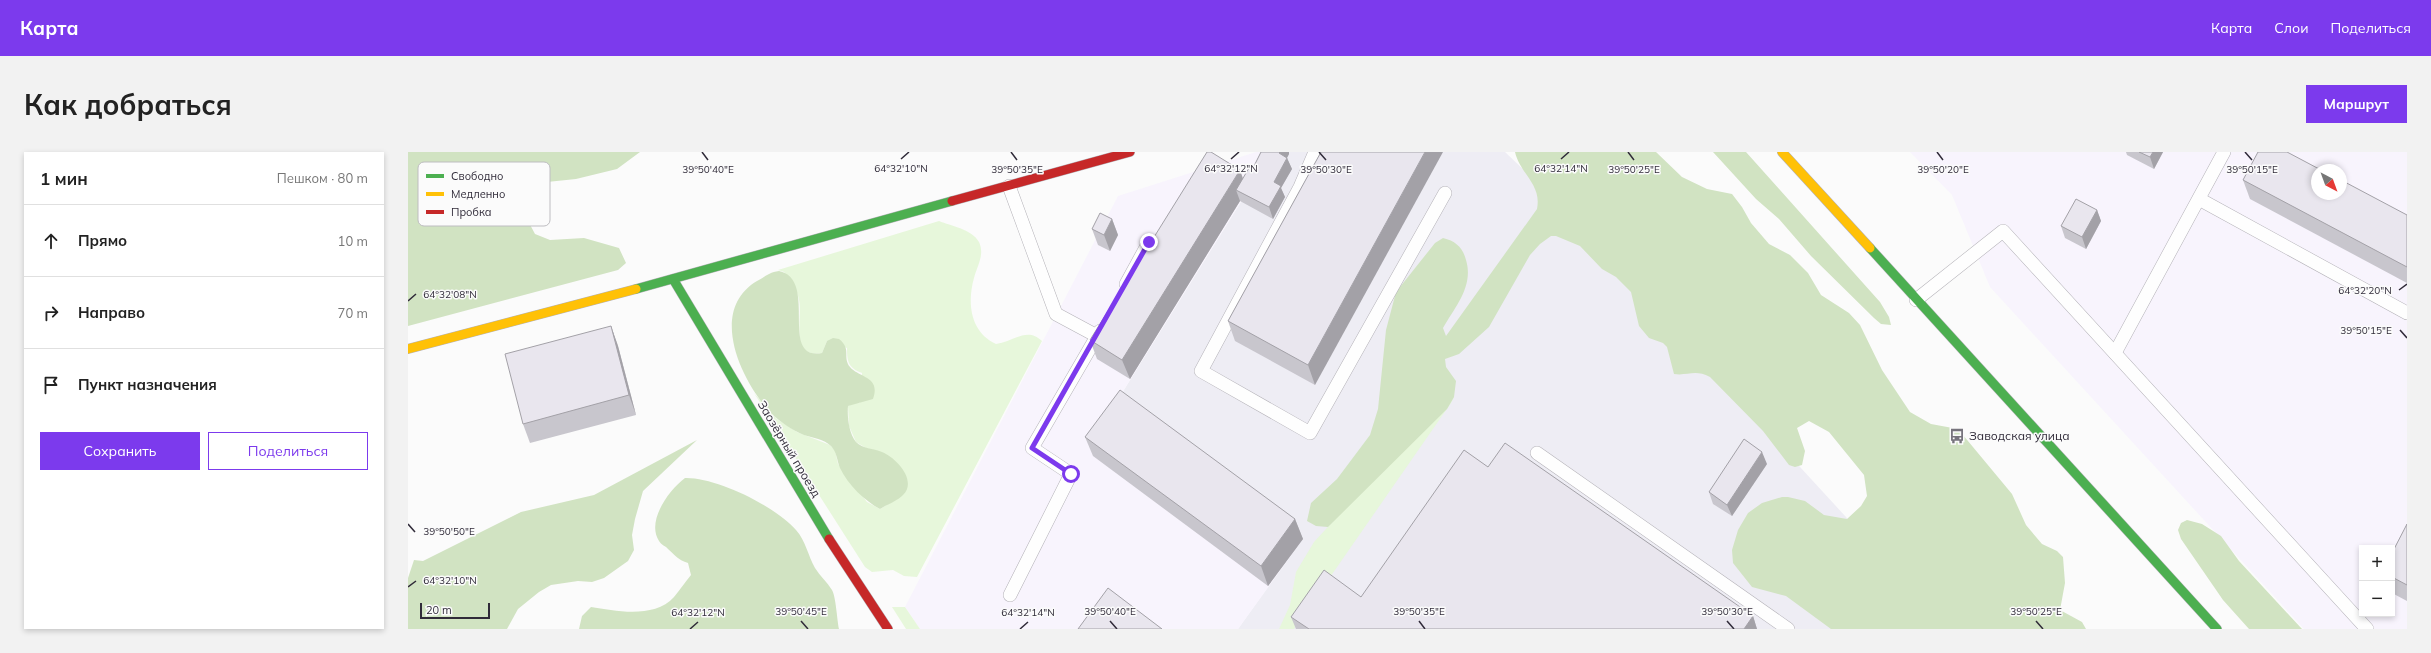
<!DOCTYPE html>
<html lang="ru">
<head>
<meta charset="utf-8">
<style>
	body { margin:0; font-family:Mulish,sans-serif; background:#f2f2f2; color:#222 }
	.controls { position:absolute; right:12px; bottom:12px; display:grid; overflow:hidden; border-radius:0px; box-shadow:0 2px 6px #0003 }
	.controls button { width:36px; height:36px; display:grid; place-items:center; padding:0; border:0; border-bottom:1px solid #e0e0e0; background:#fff; color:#222; font:20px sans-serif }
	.compass { position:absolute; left:1903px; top:12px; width:36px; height:36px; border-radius:50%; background:#fff; box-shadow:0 2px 6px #0003; rotate:139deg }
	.scale { position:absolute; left:12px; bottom:10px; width:70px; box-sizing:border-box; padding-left:4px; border:2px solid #302b39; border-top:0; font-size:11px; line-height:14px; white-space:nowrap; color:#302b39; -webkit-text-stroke:3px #fbfbfb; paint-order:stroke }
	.stop { position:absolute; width:12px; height:12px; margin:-9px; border:3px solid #7c3aed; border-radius:50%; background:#fff }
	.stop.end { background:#7c3aed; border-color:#fff; box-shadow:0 1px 4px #0008 }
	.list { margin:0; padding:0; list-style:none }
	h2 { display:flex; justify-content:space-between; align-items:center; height:52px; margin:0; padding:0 16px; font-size:17px }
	h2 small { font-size:13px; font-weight:400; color:#767676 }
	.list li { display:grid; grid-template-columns:26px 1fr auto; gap:12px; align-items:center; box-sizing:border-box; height:72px; padding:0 16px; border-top:1px solid #e0e0e0 }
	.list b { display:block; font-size:15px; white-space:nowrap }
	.list em { font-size:13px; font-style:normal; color:#767676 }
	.actions { display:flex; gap:8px; padding:12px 16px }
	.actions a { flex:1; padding:9px 0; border:1px solid #7c3aed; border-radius:0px; text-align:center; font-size:14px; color:#7c3aed }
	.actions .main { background:#7c3aed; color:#fff }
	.icon { flex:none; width:22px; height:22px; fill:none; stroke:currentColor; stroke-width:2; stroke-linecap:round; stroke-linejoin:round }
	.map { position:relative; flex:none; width:1999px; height:477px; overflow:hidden; border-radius:0px }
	header { display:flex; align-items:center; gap:24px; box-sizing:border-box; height:56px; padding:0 20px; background:#7c3aed; color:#fff }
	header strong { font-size:19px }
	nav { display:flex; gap:22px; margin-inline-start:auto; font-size:14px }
	.intro { display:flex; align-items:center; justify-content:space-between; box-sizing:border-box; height:96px; padding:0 24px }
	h1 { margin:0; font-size:28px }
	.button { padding:10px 18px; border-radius:0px; background:#7c3aed; color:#fff; font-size:14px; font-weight:700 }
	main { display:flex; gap:24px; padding:0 24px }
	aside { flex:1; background:#fff; border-radius:0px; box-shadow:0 2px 6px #0003 }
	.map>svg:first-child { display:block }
	.commercial { fill:#eeedf4 }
	.industrial { fill:#f8f4fd; fill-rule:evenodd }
	.green { fill:#e7f7db }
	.forest { fill:#d1e3c2 }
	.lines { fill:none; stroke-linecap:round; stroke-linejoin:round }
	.lane-casing { stroke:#b4b2b8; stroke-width:14 }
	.fast-casing { stroke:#b4b2b8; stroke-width:10 }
	.slow-casing { stroke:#b4b2b8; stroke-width:10 }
	.jam-casing { stroke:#b4b2b8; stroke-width:10 }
	.lane { stroke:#fefefe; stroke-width:13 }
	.fast { stroke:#4caf50; stroke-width:9 }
	.slow { stroke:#ffc107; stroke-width:9 }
	.jam { stroke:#c62828; stroke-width:9 }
	.wall { fill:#c8c6cd }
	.shaded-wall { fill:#a3a1a7 }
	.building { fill:#e9e6ee; stroke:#a3a1a7 }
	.route { stroke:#7c3aed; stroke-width:5 }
	.ticks { fill:none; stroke:#302b39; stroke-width:1.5 }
	.labels { text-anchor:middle; stroke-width:3; stroke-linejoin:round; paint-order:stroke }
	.poi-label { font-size:12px; fill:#302b39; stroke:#fbfbfb; text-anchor:start }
	.street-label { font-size:12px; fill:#302b39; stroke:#fbfbfb }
	.key { fill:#fbfbfb; stroke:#bebdc1; stroke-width:1 }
	.key-label { font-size:11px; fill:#302b39 }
	.ticks-label { font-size:10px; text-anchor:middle; fill:#302b39; stroke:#fbfbfb; stroke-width:3; stroke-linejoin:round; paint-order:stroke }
</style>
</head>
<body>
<header>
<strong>Карта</strong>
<nav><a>Карта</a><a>Слои</a><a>Поделиться</a></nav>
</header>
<div class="intro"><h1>Как добраться</h1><a class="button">Маршрут</a></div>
<main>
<aside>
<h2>1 мин<small>Пешком · 80 m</small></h2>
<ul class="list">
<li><svg class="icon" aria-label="ahead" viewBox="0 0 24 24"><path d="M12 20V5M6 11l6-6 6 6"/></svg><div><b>Прямо</b></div><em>10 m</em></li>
<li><svg class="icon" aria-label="right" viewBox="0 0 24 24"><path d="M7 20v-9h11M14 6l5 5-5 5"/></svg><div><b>Направо</b></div><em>70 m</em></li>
<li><svg class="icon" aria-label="arrive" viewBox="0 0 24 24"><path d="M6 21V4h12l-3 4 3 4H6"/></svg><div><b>Пункт назначения</b></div></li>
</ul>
<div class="actions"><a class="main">Сохранить</a><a>Поделиться</a></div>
</aside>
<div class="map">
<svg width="1999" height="477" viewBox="0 0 1999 477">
	<rect width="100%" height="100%" fill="#fbfbfb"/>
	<path class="commercial" d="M864,0H1097L1140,41L1541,477H830L894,387L709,249Z"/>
	<g class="industrial">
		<path d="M848,0H864L709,249L895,387L830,477H512L497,455L710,44Z"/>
		<path d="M1502,0H1999V477H1896L1582,135L1544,43ZM1909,18H1933V42H1909ZM1954,396H1984V462H1954Z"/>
	</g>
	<g class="green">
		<path d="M531,69C543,74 564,77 571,90C577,103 569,114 566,126C559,151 562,180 588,192C605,190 619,174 634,189L509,425L496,424L485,418L464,420L457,415L346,241L369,267L389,280L422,293L427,298L430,312L459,350L472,357L489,347L476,301L458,296L448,290L441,274L440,254L446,251H452L454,221C440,216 439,209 439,196L419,189L414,201C381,207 395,165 391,148C389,137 383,129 376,120L370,118Z"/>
		<path d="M1045,239L1046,245L1043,251L886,477H871L882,453L888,420L906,390Z"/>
		<path d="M484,455H497L512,477H498Z"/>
	</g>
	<g class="forest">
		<path d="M0,0H232L209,17L168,27L139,30L126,37L121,51L119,67L127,82L142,88L176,86L211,96L218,111L210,118L0,174Z"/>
		<path d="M1107,0H1248L1274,25L1299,37L1324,42L1334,55L1343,71L1361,92L1382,103L1400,121L1413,143L1441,161L1452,173L1474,218L1502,260L1523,272L1550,277L1604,342L1618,373L1634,392L1649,399L1655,405L1657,431L1652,458L1674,470L1678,477H1423L1378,444L1344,435L1325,411L1324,398L1330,378L1340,361L1354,351L1374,345H1380L1397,349L1416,363L1439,367L1453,354L1459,344L1456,323L1421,280L1401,269L1389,276L1397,299L1394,313L1387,315L1381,313L1355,279L1302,225C1287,217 1280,224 1266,222L1259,195L1255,191L1241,186L1231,174L1223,140L1208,125L1194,117L1172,94L1148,84H1143L1132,92L1122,103L1081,175L1051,202L1037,207L1038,215L1048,229L1046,245L1039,257L920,375L908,374L899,369L903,351L929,327L962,283L970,257L978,178L988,140L1027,91L1035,86C1048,89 1055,96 1058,108C1066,134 1047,155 1035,176L1038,184L1129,57C1134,32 1112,22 1107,0Z"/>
		<path d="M1305,0H1338L1472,150L1481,165L1483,173L1473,172L1466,166L1403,104L1371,67L1348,47Z"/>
		<path d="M371,119C411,127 370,209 414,201L419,189L425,186L431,187C444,197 434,205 442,215C451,226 473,224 465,247L440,254C439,265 441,282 448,290C455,297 465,296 474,300C487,305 510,328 495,343C491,348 478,353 472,357C457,349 440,333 432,316C429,309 429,300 423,294C416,287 405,286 396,283C384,278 372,270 363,261C334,230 299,159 349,129C357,125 361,120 371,119Z"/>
		<path d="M289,288L235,339L227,367L224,383L226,398L220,409L196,426L184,430L170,429L143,433L131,440L110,457L99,477H0V426L6,408L15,409L113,360L186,343Z"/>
		<path d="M277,326C308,325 367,354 388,378C398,389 400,404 407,416C412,424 419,430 424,438C428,445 429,467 431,477H171L174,464L183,455C208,459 246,467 266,445C272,438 277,430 283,423L280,411C270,408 268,404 260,397C258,394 253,393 251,389C238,369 261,338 277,326Z"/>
		<path d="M1779,368L1794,372L1813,384L1831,409L1894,477H1841L1815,448L1773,387L1770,378L1773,371Z"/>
	</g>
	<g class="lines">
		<g class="lane-casing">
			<g id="lane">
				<path d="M907,0L892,35L793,219L902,281L1037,41"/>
				<path d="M601,34L648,162L689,184"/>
				<path d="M1791,47L1999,161"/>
				<path d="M718,132L741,90"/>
				<path d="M1508,148L1595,79L1959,477"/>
				<path d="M1707,201L1816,0"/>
				<path d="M1129,301L1380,477"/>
				<path d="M602,443L663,322L624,296L692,179"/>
			</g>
		</g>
		<g class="fast-casing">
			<g id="fast">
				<path d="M1462,96L1809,477"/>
				<path d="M265,127L421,387"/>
				<path d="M228,137L544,49"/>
			</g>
		</g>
		<g class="slow-casing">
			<g id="slow">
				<path d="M1374,0L1462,96"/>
				<path d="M0,197L228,137"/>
			</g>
		</g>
		<g class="jam-casing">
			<g id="jam">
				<path d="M544,49L722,0"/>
				<path d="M421,387L480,477"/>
			</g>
		</g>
		<use href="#lane" class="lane"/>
		<use href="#fast" class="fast"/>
		<use href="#slow" class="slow"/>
		<use href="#jam" class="jam"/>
	</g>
	<g class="wall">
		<path d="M853,0H881V2L879,6L884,17L873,36L877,45L865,67L832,49L722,227L689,207L682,188L835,26L844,18Z"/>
		<path d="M913,0L907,233L827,189L820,169Z"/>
		<path d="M1718,0H1755L1746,17L1719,3Z"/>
		<path d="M1835,28L1999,63V131L1842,47Z"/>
		<path d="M1689,58L1693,69L1678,97L1657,86L1653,74Z"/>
		<path d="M704,67L710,83L702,99L690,93L684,77Z"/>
		<path d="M203,174L210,194L228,263L122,291L115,272Z"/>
		<path d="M677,285L887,367L895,387L860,434L685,304Z"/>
		<path d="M1359,312L1324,364L1305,352L1301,340Z"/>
		<path d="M1080,315L1345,464L1349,477H888L883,465L953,445Z"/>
		<path d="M1999,372V449L1984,441V401Z"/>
	</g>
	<g class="shaded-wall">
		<path d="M872,0H881V2L875,13L871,1Z"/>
		<path d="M1017,0H1035L907,233L900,213Z"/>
		<path d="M1745,0H1755L1746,17L1742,5Z"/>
		<path d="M879,6L884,17L873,36L877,45L865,67L861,55L866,30Z"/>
		<path d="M832,18L839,38H828L832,49L722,227L714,208Z"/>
		<path d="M1689,58L1693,69L1678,97L1674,85Z"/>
		<path d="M704,67L710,83L702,99L696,83Z"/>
		<path d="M203,174L210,194L228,263L221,243Z"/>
		<path d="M1354,300L1359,312L1324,364L1319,353Z"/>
		<path d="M887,367L895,387L860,434L853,414Z"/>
		<path d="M1345,464L1349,477H1336Z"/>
	</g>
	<g class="building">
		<path d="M799,0H803L832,18L714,208L682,188Z"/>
		<path d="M853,0H872L871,1L879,6L866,30L873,34L861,55L828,38L841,16L844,18Z"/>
		<path d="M913,0H1017L900,213L820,169Z"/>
		<path d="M1731,0H1745L1742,5Z"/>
		<path d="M1850,0H1879L1913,18H1909V42H1933V28L1999,63V115L1835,28Z"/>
		<path d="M1668,47L1689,58L1674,85L1653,74Z"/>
		<path d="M692,61L704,67L696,83L684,77Z"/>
		<path d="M203,174L221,243L115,272L97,202Z"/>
		<path d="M712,238L887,367L853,414L677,285Z"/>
		<path d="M1336,287L1354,300L1319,353L1301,340Z"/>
		<path d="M1097,291L1345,464L1336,477H901L883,465L916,418L953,445L1056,298L1080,315Z"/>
		<path d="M1999,372V433L1984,425V401Z"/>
		<path d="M700,436L754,477H670Z"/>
	</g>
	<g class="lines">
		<path class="route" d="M663,322L624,296L741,90"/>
	</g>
	<path class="ticks" d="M294,0L300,8M603,0L609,8M911,0L918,8M1220,0L1226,8M1529,0L1535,8M1837,0L1844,8M493,7L501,0M823,7L831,0M1153,7L1161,0M1991,138L1999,132M0,149L8,142M1992,178L1999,186M0,372L7,380M0,435L8,429M393,469L400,477M702,469L709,477M1011,469L1017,477M1319,469L1326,477M1628,469L1635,477M282,477L290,470M612,477L620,470"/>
	<defs>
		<g id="bus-bare" transform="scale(1.2)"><path d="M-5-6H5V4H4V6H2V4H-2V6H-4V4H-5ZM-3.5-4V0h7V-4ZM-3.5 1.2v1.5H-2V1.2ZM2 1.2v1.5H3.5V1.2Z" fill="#77747d" stroke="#fbfbfb" stroke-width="2.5" paint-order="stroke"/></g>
	</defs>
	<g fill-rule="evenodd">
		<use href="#bus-bare" x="1549" y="284"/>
	</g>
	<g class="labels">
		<g class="poi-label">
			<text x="1561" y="288">Заводская улица</text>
		</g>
		<g class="street-label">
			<text transform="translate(381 297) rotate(59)" y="4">Заозёрный проезд</text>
		</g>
	</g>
	<rect x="10" y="10" width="132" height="64" rx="6" class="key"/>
	<rect x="18" y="22" width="18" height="4" fill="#4caf50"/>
	<rect x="18" y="40" width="18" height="4" fill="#ffc107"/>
	<rect x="18" y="58" width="18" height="4" fill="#c62828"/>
	<g class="key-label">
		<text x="43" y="28">Свободно</text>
		<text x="43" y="46">Медленно</text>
		<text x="43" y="64">Пробка</text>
	</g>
	<g class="ticks-label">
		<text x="493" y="20">64°32'10"N</text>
		<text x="823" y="20">64°32'12"N</text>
		<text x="1153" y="20">64°32'14"N</text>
		<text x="918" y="21">39°50'30"E</text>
		<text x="609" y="21">39°50'35"E</text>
		<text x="1535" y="21">39°50'20"E</text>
		<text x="1844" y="21">39°50'15"E</text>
		<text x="300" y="21">39°50'40"E</text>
		<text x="1226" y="21">39°50'25"E</text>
		<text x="1957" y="142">64°32'20"N</text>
		<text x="42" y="146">64°32'08"N</text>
		<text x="1958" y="182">39°50'15"E</text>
		<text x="41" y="383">39°50'50"E</text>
		<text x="42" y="432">64°32'10"N</text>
		<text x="393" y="463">39°50'45"E</text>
		<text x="702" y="463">39°50'40"E</text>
		<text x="1011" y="463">39°50'35"E</text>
		<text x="1319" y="463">39°50'30"E</text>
		<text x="1628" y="463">39°50'25"E</text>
		<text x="290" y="464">64°32'12"N</text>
		<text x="620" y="464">64°32'14"N</text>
	</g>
</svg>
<div class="controls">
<button>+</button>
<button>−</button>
</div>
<svg class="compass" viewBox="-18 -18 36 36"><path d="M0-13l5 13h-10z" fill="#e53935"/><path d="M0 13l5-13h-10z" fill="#767676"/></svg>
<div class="scale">20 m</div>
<div class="stop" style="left:663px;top:322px"></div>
<div class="stop end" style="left:741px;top:90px"></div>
</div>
</main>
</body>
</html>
